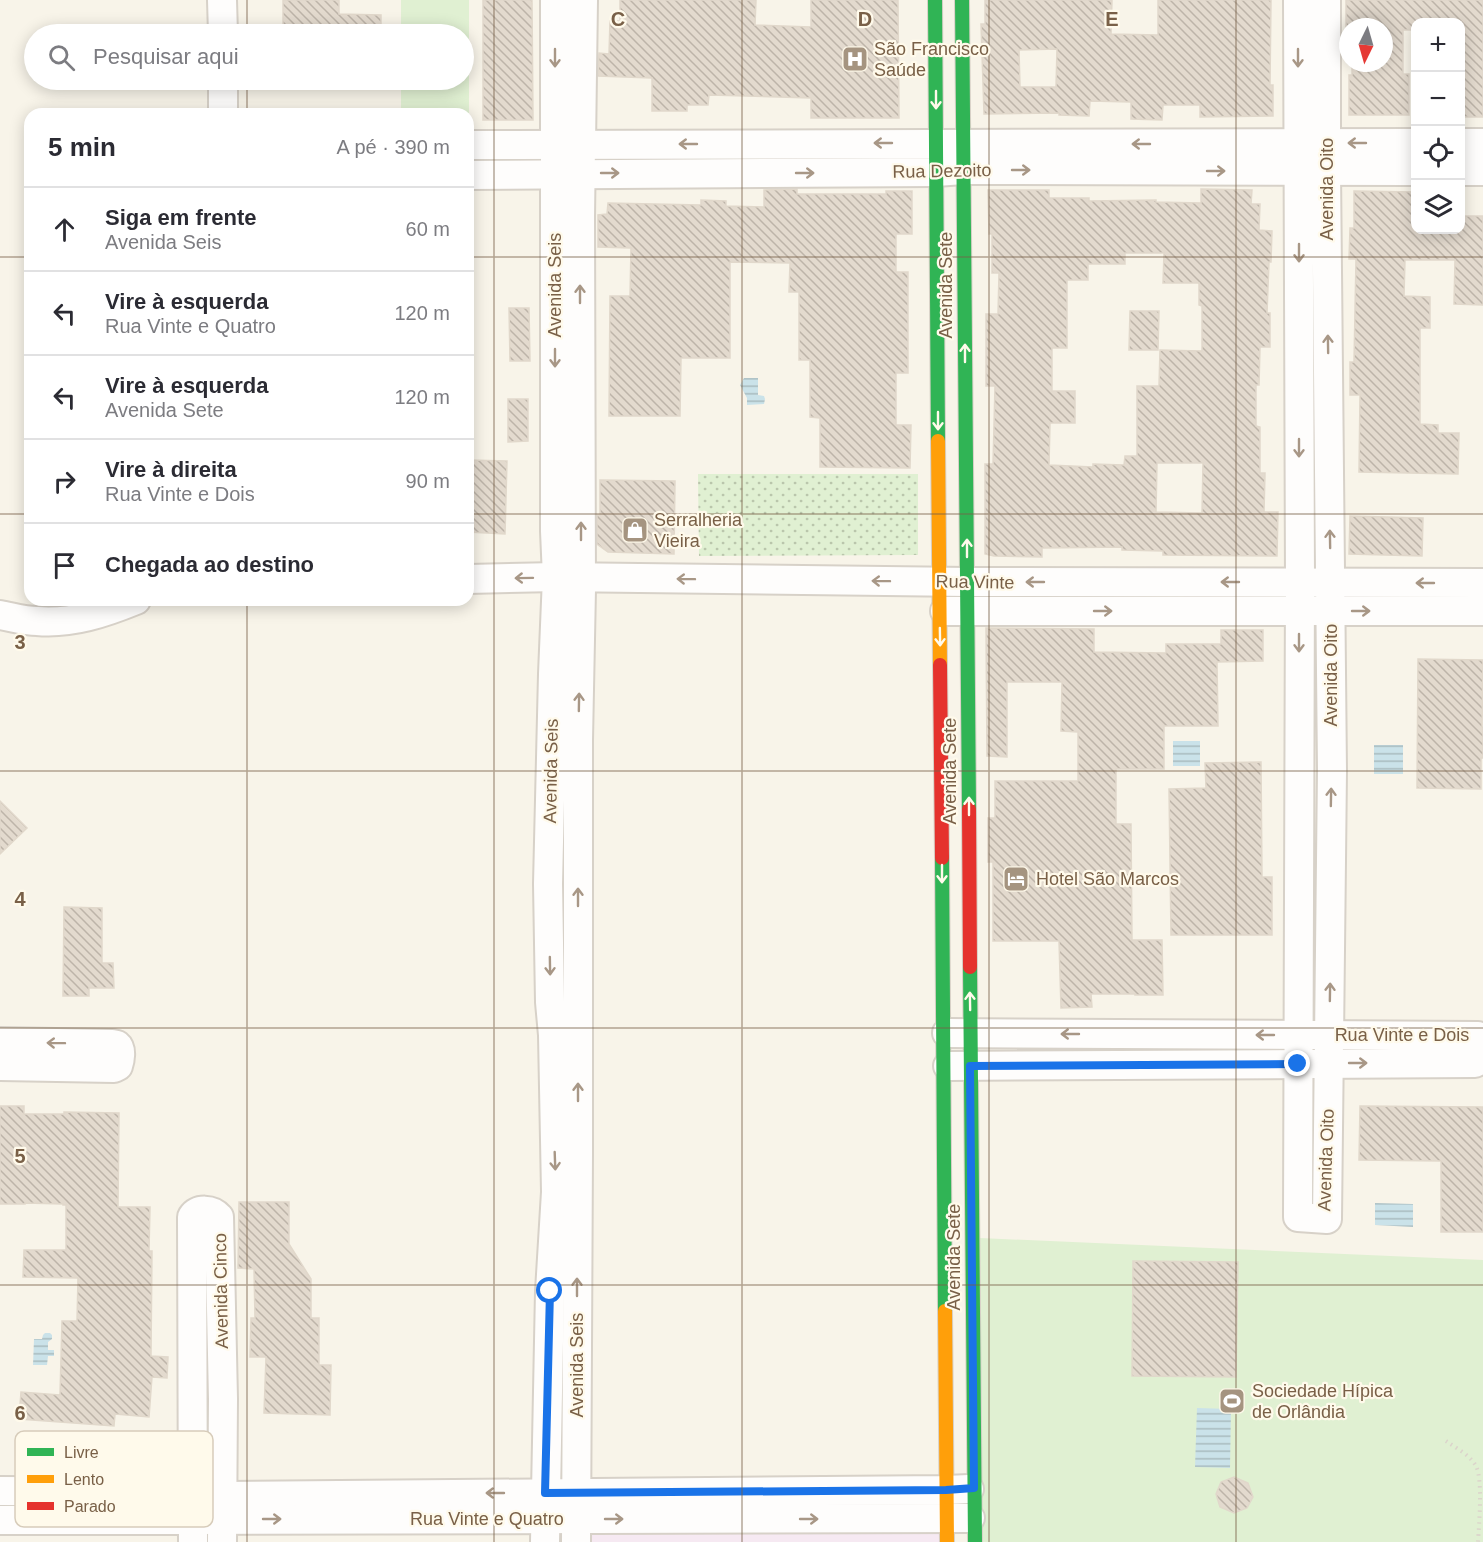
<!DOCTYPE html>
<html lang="pt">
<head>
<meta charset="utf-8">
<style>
	body { margin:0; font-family:Helvetica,sans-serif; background:#f7f7f7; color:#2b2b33 }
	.controls { position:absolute; right:18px; top:18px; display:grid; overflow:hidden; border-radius:12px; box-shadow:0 3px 15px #0003 }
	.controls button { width:54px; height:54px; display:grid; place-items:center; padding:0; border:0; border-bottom:2px solid #e1e1e2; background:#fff; color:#2b2b33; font:30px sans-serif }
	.compass { position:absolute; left:1339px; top:18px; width:54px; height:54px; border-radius:50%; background:#fff; box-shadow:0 3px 15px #0003; rotate:185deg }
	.stop { position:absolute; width:18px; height:18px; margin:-14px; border:4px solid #1a73e8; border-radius:50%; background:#fff }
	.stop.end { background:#1a73e8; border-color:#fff; box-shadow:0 2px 6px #0008 }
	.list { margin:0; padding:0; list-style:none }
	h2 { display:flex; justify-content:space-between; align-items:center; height:78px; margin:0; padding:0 24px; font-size:26px }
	h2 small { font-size:20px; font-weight:400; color:#7c7c81 }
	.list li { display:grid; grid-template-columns:39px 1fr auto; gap:18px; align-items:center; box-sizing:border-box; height:84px; padding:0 24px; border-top:2px solid #e1e1e2 }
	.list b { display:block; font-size:22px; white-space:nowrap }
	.list p { margin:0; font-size:20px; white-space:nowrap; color:#7c7c81 }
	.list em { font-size:20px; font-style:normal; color:#7c7c81 }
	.icon { flex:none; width:33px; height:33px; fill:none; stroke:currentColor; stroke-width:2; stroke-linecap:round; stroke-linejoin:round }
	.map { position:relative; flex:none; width:1483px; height:1542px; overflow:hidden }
	.search { position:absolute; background:#fff; box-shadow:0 3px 15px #0003; left:24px; top:24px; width:450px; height:66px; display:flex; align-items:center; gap:15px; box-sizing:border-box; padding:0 21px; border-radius:33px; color:#7c7c81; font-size:22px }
	.panel { position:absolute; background:#fff; box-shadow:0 3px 15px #0003; left:24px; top:108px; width:450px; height:498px; border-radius:18px }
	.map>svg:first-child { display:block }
	.education { fill:#f6e9f2 }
	.green { fill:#e0f0d2 }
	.garden { fill:url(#garden-dots) }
	.water { fill:url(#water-rules) }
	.building { fill:url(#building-back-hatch); stroke:#e1d8cb; stroke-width:1.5; fill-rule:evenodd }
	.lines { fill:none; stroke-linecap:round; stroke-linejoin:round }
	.street-casing { stroke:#d7d1c8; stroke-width:32 }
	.fast-casing { stroke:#d7d0c6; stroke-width:16 }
	.slow-casing { stroke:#d7d0c6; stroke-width:16 }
	.jam-casing { stroke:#d7d0c6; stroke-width:16 }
	.path { stroke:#dbd4cb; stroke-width:4; stroke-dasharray:1.5 4.5; stroke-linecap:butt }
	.street { stroke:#fefdfc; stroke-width:28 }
	.fast { stroke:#30b455; stroke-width:14 }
	.slow { stroke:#ff9f0a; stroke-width:14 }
	.jam { stroke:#e5322d; stroke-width:14 }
	.oneway { stroke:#a89786 }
	.oneway2 { stroke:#fffaeb }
	.route { stroke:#1a73e8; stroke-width:8 }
	.grid { fill:none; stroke:#796047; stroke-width:1.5; stroke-opacity:0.55 }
	.labels { text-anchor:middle; stroke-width:4.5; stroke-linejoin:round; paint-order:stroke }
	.poi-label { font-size:18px; fill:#796047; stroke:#fffaeb; text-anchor:start }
	.street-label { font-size:18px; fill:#796047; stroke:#fffaeb }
	.key { fill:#fffaeb; stroke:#d7ccba; stroke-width:1.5 }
	.key-label { font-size:16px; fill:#796047 }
	.grid-label { font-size:20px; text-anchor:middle; font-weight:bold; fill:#796047; stroke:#fffaeb; stroke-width:4.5; stroke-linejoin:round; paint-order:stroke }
</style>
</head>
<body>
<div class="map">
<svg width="1483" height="1542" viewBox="0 0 1483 1542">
	<defs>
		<pattern id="garden-dots" width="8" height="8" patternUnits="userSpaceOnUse" patternTransform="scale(1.5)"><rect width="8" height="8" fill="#e0f0d2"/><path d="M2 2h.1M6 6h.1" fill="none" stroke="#bac6ac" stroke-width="1.8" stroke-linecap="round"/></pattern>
		<pattern id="water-rules" width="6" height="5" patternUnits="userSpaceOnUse" patternTransform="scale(1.5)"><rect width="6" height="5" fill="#cae2e9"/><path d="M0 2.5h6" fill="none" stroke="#a9bbbf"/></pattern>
		<pattern id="building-back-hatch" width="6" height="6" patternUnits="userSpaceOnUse" patternTransform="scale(1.5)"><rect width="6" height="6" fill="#e3dace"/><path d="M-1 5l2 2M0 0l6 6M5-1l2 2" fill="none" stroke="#bdb4a9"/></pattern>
	</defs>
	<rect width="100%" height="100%" fill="#f8f4e9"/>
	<path class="education" d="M576,1519H946L947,1542H576Z"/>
	<g class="green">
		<path d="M401,0H469V117L468,114H401V80H464V34H401Z"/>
		<path d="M980,1238L1483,1260V1542H982Z"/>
	</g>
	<path class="garden" d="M698,474H918V555L699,556Z"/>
	<g class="water">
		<path d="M744,378H758V395L764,396L765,399L764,404L747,405V398L740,385Z"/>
		<rect x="1173" y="741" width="27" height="25"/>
		<rect x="1374" y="745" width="29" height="29"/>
		<path d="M1375,1203L1413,1204V1227L1375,1225Z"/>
		<path d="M45,1333H50L52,1335V1339L48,1342V1350H54V1356H48L47,1365H33L34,1339H42L43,1335Z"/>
		<path d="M1197,1408L1231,1409L1230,1468L1195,1467Z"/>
	</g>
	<g class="building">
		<path d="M283,0H339V14L381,15V34H283Z"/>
		<path d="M483,0H532L533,120H483Z"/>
		<path d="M620,0H756L755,25L811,27V0H898L899,118H811V98L709,95L708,105H687V111H652V78L598,76L599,53L609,54L610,21H620Z"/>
		<path d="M985,0H1112L1111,34L1158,35V0H1271L1270,85H1273V116L1200,117V105H1163L1162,120L1131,119V102L1090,101L1089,116L1059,115V113L984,114L981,24H985ZM1057,49L1056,87H1020L1019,50Z"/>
		<path d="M1346,0H1483V117H1461V22H1416V30H1403V74H1409V115H1349V75H1352V63H1384V27H1348V29H1346Z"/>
		<path d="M797,189V194H886V191H912V234H896V272H908V373H896V425H911L910,468L820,467V418L810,417V360H799V292H789L790,263L730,262V358H681L680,416H609L610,296H630L631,248L598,247V215L607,214L608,203L701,205V200L726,201V206L764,207V190Z"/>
		<path d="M1201,189L1252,190L1251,204H1260L1259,230L1272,231L1271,262H1269L1267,313H1270V347H1260L1259,385H1256V426L1260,427V473H1265L1264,512H1278L1277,556L1163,555V551L1122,550V547L1042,548V557L994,556L985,554V464H993L995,386H986V314H998L999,273H992V234H989L988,190H1049V198H1089V201L1156,200V202L1201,203ZM1125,253H1164L1163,283H1199V305L1202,306V351L1160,350L1159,386H1137V456H1125L1124,465L1093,464V467L1049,465L1050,423H1075V391H1052V348H1067V280H1088V264H1125ZM1157,463H1203L1202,513L1156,512Z"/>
		<path d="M1354,191L1416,192V230H1461V216H1483V305L1454,304L1455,260H1405L1404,296L1430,297V328H1420V424L1438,425V433H1459L1458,474L1359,472L1360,395H1350V362H1354L1356,259H1349L1350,228H1354Z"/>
		<path d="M509,308H529L530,361H510Z"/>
		<path d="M1130,311H1159L1158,350H1129Z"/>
		<path d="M508,399H528V441L508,442Z"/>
		<path d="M468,460L507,461L505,534L468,532Z"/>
		<path d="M600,480L675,481L674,554L608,552L597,544V515H600Z"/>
		<path d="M1350,516L1423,518L1422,556L1349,554Z"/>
		<path d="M986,628L1094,629V652L1166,653V644H1221V630H1263V661L1217,662L1218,726H1164V769H1116V824H1131L1132,940H1162L1163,995H1135V994H1091L1092,1007L1061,1008L1059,941H993V862H988V818H995V781H1078V732L1061,731L1062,682H1007V757L987,756Z"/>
		<path d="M1418,659L1483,660L1482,727H1483V758H1481V789L1417,788Z"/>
		<path d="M1261,762L1262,877H1272V935H1171L1169,789L1206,788L1205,763Z"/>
		<path d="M0,801L27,828L0,854Z"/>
		<path d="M64,907L102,908V963H113L114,988H89V996H63Z"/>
		<path d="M0,1106H24V1114H64V1112L119,1113L118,1207H150L149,1251H152L151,1356L168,1357L167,1378L152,1377L149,1417L115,1414L114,1426L19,1419L21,1392L60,1395L62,1321H77L78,1278L23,1277L24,1250H66V1205H63V1204L25,1203V1204H0Z"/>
		<path d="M1360,1106L1483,1107V1232H1441V1161L1359,1160Z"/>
		<path d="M239,1202H289V1244L311,1279V1318H319V1365H331L330,1415L264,1413L266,1357H250L251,1318H255L254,1269L238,1268Z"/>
		<path d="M1133,1261L1238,1262L1236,1377L1132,1376Z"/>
		<path d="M1234,1477L1248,1483L1253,1497L1247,1508L1234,1513L1220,1507L1216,1494L1221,1482Z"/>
	</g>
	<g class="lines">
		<g class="street-casing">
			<g id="street">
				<path d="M222,0L223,34"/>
				<path d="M1298,0L1300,582L1298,1217L1327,1219L1332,771L1326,171V0"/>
				<path d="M223,80V114"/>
				<path d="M1460,143H1483"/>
				<path d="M468,145L1416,143"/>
				<path d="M1460,171H1483"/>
				<path d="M468,175L936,172L963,170L1416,171"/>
				<path d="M468,579L557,577L967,582L1483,583"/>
				<path d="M945,611H1483"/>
				<path d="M0,615C12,617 24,621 37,621C72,624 104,613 136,600"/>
				<path d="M947,1033L1478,1036L1480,1038L1479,1060L1475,1063L948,1066"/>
				<path d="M0,1042L112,1044L117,1045C122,1049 120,1060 118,1066L114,1068L0,1066"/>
				<path d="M0,1491L193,1492L223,1496L946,1490L969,1489"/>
				<path d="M0,1520H193L970,1518"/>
				<path d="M193,1542L192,1217C198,1208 212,1209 219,1217L223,1399L222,1542"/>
				<path d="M545,1542L550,1291L556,1192L553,1035L550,1002L548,884L553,674L557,577L555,531V0"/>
				<path d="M576,1542L578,1153V740L581,589L580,217L583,0"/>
			</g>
		</g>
		<g class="fast-casing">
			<g id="fast">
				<path d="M935,0L938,441"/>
				<path d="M962,0L969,809"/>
				<path d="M942,858L945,1311"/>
				<path d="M970,967L975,1542"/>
			</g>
		</g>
		<g class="slow-casing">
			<g id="slow">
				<path d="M938,441L940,665"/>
				<path d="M945,1311L947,1542"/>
			</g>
		</g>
		<g class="jam-casing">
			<g id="jam">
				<path d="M940,665L942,858"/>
				<path d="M969,809L970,967"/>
			</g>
		</g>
		<path class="path" d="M1446,1441C1456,1448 1470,1455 1476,1466C1483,1480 1479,1524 1478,1542"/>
		<use href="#street" class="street"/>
		<use href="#fast" class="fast"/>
		<use href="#slow" class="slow"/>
		<use href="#jam" class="jam"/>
	</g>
	<defs><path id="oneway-shaft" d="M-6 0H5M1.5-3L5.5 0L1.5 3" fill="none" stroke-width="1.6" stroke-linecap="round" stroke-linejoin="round" transform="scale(1.5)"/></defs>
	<g class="oneway">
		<use href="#oneway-shaft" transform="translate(555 58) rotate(90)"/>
		<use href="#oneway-shaft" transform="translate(1298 58) rotate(90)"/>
		<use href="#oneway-shaft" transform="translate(883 143) rotate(180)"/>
		<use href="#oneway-shaft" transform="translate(1357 143) rotate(180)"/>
		<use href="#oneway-shaft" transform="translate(688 144) rotate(180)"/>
		<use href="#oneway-shaft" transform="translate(1141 144) rotate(-180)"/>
		<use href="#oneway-shaft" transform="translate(1021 170)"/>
		<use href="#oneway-shaft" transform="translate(1216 171)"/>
		<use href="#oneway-shaft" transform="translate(610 173)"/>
		<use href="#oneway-shaft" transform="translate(805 173)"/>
		<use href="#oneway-shaft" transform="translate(1299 253) rotate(90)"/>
		<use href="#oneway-shaft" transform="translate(580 294) rotate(-90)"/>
		<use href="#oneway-shaft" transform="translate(1328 344) rotate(-91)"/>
		<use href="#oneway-shaft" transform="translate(555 358) rotate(90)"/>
		<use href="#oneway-shaft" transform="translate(1299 448) rotate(90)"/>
		<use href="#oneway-shaft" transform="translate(581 531) rotate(-90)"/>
		<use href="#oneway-shaft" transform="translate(1330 539) rotate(-91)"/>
		<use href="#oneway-shaft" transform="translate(524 578) rotate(179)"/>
		<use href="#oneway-shaft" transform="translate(686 579) rotate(-179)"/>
		<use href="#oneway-shaft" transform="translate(881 581) rotate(-179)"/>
		<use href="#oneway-shaft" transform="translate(1035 582) rotate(-180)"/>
		<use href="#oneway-shaft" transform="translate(1230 582) rotate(-180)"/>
		<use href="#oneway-shaft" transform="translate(1425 583) rotate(-180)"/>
		<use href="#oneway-shaft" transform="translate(1103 611)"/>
		<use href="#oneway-shaft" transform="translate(1361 611)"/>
		<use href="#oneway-shaft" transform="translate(1299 643) rotate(90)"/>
		<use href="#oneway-shaft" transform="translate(579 702) rotate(-89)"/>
		<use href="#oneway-shaft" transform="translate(1331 797) rotate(-89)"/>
		<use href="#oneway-shaft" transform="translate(578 897) rotate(-90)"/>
		<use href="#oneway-shaft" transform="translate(550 966) rotate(89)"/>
		<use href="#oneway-shaft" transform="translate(1330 992) rotate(-89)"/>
		<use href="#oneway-shaft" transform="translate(1070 1034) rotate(-180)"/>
		<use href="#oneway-shaft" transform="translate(1265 1035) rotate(-180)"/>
		<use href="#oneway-shaft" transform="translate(56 1043) rotate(-179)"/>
		<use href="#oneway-shaft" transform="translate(1358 1063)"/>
		<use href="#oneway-shaft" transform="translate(578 1092) rotate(-90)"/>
		<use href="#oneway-shaft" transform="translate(555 1161) rotate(88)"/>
		<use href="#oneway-shaft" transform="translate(577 1287) rotate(-90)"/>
		<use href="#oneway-shaft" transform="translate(495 1493) rotate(180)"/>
		<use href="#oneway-shaft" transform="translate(272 1519)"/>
		<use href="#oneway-shaft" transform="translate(614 1519)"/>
		<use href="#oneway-shaft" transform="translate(809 1519)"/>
	</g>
	<g class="oneway2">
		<use href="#oneway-shaft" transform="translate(936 100) rotate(90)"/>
		<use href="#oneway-shaft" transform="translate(965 353) rotate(-90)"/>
		<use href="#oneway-shaft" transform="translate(938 421) rotate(90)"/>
		<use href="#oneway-shaft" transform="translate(967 548) rotate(-90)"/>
		<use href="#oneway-shaft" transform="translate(940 637) rotate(89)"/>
		<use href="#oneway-shaft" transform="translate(969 806) rotate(-90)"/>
		<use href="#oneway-shaft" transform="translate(942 874) rotate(90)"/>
		<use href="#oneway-shaft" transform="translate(970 1001) rotate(-91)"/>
	</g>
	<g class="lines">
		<path class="route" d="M550,1291L545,1493L946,1490L974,1488L970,1066L1298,1064"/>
	</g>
	<path class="grid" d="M247,0V34M494,0V1542M742,0V1542M989,0V1542M1236,0V1542M247,80V114M0,257H30M468,257H1483M0,514H30M468,514H1483M247,600V1542M0,771H1483M0,1028H1483M0,1285H1483"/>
	<defs>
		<g id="hospital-square" transform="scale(1.35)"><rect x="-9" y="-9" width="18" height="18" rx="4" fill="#a59480" stroke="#fffaeb"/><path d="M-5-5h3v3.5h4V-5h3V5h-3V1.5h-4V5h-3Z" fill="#fff"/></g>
		<g id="shop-square" transform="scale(1.35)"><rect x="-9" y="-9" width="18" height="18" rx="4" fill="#a59480" stroke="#fffaeb"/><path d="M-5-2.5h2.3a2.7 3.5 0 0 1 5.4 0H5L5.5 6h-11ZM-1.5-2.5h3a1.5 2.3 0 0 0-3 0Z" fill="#fff"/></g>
		<g id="hotel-square" transform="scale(1.35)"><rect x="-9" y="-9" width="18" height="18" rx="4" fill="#a59480" stroke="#fffaeb"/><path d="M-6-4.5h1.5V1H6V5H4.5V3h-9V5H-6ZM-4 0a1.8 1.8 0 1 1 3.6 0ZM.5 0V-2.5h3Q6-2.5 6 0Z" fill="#fff"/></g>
		<g id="stadium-square" transform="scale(1.35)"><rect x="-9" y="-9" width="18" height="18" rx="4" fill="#a59480" stroke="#fffaeb"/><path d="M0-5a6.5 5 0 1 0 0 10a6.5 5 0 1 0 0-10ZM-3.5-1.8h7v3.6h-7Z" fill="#fff"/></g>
	</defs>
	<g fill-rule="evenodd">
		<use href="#hospital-square" x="855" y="59"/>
		<use href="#shop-square" x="635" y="530"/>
		<use href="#hotel-square" x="1016" y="879"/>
		<use href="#stadium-square" x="1232" y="1401"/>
	</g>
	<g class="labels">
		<g class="poi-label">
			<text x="874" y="55">São Francisco<tspan x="874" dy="21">Saúde</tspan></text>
			<text x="654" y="526">Serralheria<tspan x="654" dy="21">Vieira</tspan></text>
			<text x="1036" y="885">Hotel São Marcos</text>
			<text x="1252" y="1397">Sociedade Hípica<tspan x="1252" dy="21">de Orlândia</tspan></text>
		</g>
		<g class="street-label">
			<text transform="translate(942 171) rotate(-1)" y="6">Rua Dezoito</text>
			<text transform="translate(1327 189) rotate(-90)" y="6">Avenida Oito</text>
			<text transform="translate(555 285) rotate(-90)" y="6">Avenida Seis</text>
			<text transform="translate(946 285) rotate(-90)" y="6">Avenida Sete</text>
			<text transform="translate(975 582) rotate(1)" y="6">Rua Vinte</text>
			<text transform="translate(1331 675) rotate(-90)" y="6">Avenida Oito</text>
			<text transform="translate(551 771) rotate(-89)" y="6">Avenida Seis</text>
			<text transform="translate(950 771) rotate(-90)" y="6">Avenida Sete</text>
			<text x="1402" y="1041">Rua Vinte e Dois</text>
			<text transform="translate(1326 1160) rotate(-88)" y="6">Avenida Oito</text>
			<text transform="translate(954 1257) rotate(-90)" y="6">Avenida Sete</text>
			<text transform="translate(221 1291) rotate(-91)" y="6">Avenida Cinco</text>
			<text transform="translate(577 1365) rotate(-90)" y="6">Avenida Seis</text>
			<text x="487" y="1525">Rua Vinte e Quatro</text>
		</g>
	</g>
	<rect x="15" y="1431" width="198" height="96" rx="9" class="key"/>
	<rect x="27" y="1448" width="27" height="8" fill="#30b455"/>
	<rect x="27" y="1475" width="27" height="8" fill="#ff9f0a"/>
	<rect x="27" y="1502" width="27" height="8" fill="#e5322d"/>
	<g class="key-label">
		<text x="64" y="1458">Livre</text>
		<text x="64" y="1485">Lento</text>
		<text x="64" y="1512">Parado</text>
	</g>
	<g class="grid-label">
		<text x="618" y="26">C</text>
		<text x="865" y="26">D</text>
		<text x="1112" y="26">E</text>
		<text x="20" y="649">3</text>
		<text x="20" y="906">4</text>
		<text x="20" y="1163">5</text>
		<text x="20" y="1420">6</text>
	</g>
</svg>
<div class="controls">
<button>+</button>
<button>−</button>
<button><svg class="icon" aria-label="locate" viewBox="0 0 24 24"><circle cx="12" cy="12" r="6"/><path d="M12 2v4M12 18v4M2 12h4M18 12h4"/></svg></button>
<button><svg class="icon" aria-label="layers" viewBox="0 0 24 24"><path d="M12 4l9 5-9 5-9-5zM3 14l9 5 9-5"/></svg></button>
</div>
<svg class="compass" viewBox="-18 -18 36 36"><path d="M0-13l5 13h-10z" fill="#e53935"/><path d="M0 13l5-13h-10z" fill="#7c7c81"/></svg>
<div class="stop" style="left:550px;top:1291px"></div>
<div class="stop end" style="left:1298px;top:1064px"></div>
<div class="search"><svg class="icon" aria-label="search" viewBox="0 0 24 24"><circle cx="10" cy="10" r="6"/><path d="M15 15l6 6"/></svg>Pesquisar aqui</div>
<section class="panel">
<h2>5 min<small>A pé · 390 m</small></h2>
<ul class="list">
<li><svg class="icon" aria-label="ahead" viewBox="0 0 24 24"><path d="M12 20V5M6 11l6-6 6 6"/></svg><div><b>Siga em frente</b><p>Avenida Seis</p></div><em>60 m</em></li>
<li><svg class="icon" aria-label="left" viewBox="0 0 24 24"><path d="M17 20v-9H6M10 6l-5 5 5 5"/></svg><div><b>Vire à esquerda</b><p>Rua Vinte e Quatro</p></div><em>120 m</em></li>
<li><svg class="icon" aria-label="left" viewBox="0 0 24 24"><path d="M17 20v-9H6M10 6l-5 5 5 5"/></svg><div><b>Vire à esquerda</b><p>Avenida Sete</p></div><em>120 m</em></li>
<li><svg class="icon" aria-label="right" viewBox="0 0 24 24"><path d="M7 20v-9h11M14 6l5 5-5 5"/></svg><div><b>Vire à direita</b><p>Rua Vinte e Dois</p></div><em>90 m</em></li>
<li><svg class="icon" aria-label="arrive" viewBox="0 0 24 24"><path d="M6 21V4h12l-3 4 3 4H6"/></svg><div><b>Chegada ao destino</b></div></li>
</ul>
</section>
</div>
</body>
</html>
